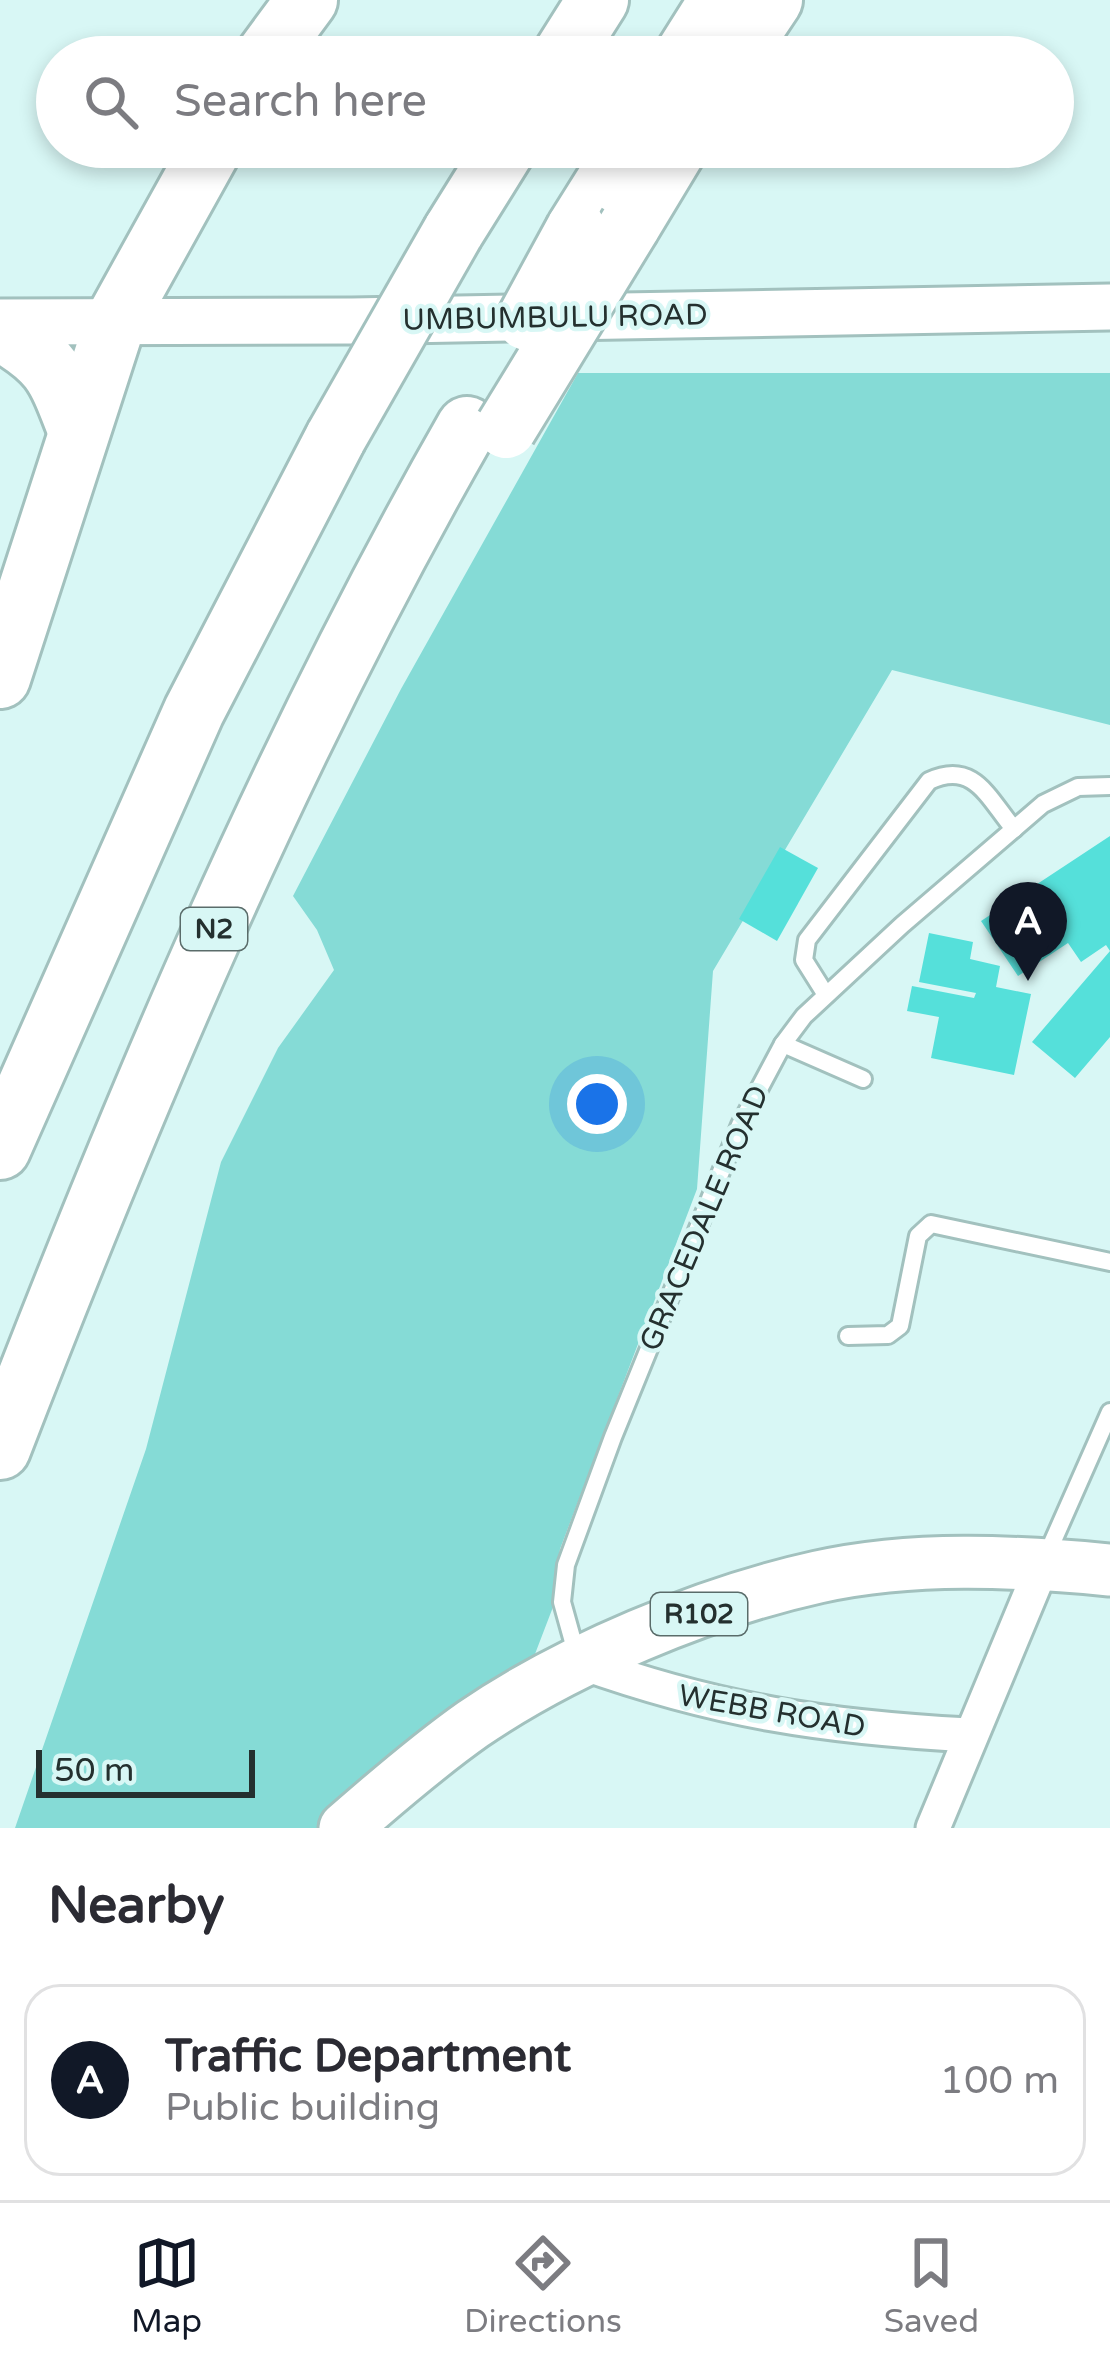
<!DOCTYPE html>
<html lang="en">
<head>
<meta charset="utf-8">
<style>
	body { margin:0; font-family:"Varela Round",sans-serif; background:#f7f7f7; color:#2b2b33 }
	.scale { position:absolute; left:36px; bottom:30px; width:219px; box-sizing:border-box; padding-left:12px; border:6px solid #24302f; border-top:0; font-size:33px; line-height:42px; white-space:nowrap; color:#24302f; -webkit-text-stroke:9px #d8f7f5; paint-order:stroke }
	.you { position:absolute; left:597px; top:1104px; width:42px; height:42px; margin:-30px; border:9px solid #fff; border-radius:50%; background:#1a73e8; box-shadow:0 0 0 18px #1a73e833 }
	.badge { display:grid; place-items:center; width:78px; height:78px; border-radius:50%; background:#111827; color:#fff; font-size:39px; font-weight:700 }
	.pin { position:absolute; translate:-50% -99px; filter:drop-shadow(0 3px 6px #0008) }
	.pin::after { content:''; position:absolute; top:63px; width:42px; height:36px; background:inherit; clip-path:polygon(0 0,100% 0,50% 100%) }
	.list { margin:0; padding:0; list-style:none }
	h2 { display:flex; justify-content:space-between; align-items:center; height:156px; margin:0; padding:0 48px; font-size:51px }
	h2 small { font-size:39px; font-weight:400; color:#7c7c81 }
	.list li { display:grid; grid-template-columns:78px 1fr auto; gap:36px; align-items:center; box-sizing:border-box; height:192px; margin:0 24px 24px; padding:0 24px; border:3px solid #e1e1e2; border-radius:36px }
	.list b { display:block; font-size:45px; white-space:nowrap }
	.list p { margin:0; font-size:39px; white-space:nowrap; color:#7c7c81 }
	.list em { font-size:39px; font-style:normal; color:#7c7c81 }
	.icon { flex:none; width:66px; height:66px; fill:none; stroke:currentColor; stroke-width:2; stroke-linecap:round; stroke-linejoin:round }
	.map { position:relative; flex:none; width:1110px; height:1828px; overflow:hidden }
	.search { position:absolute; background:#fff; box-shadow:0 6px 18px #0003; left:36px; right:36px; top:36px; height:132px; display:flex; align-items:center; gap:30px; box-sizing:border-box; padding:0 42px; border-radius:66px; color:#7c7c81; font-size:45px }
	.sheet { height:372px; background:#fff }
	nav { display:flex; justify-content:space-around; align-items:center; box-sizing:border-box; height:168px; border-top:3px solid #e1e1e2; background:#fff; font-size:33px; color:#7c7c81 }
	nav a { display:grid; justify-items:center; gap:6px }
	nav .on { color:#111827 }
	.map>svg:first-child { display:block }
	.green { fill:#85dbd6 }
	.building { fill:#55e0da }
	.lines { fill:none; stroke-linecap:round; stroke-linejoin:round }
	.lane-casing { stroke:#a2c1be; stroke-width:22 }
	.street-casing { stroke:#a2c1be; stroke-width:39 }
	.secondary-casing { stroke:#a2c1be; stroke-width:51 }
	.primary-casing { stroke:#a2c1be; stroke-width:57 }
	.highway-casing { stroke:#a2c1be; stroke-width:66 }
	.lane { stroke:#fff; stroke-width:16 }
	.street { stroke:#fff; stroke-width:33 }
	.secondary { stroke:#fff; stroke-width:45 }
	.primary { stroke:#fff; stroke-width:51 }
	.highway { stroke:#fff; stroke-width:60 }
	.highway-bridge-casing { stroke:#a2c1be; stroke-width:66; stroke-linecap:butt }
	.highway-bridge { stroke:#fff; stroke-width:60 }
	.labels { text-anchor:middle; stroke-width:9; stroke-linejoin:round; paint-order:stroke }
	.shield { fill:#d8f7f5; stroke:#5a6c6a; stroke-width:3 }
	.shield-label { font-size:27px; font-weight:bold; fill:#24302f }
	.street-label { font-size:30px; fill:#24302f; stroke:#d8f7f5 }
</style>
</head>
<body>
<div class="map">
<svg width="1110" height="1828" viewBox="0 0 1110 1828">
	<rect width="100%" height="100%" fill="#d8f7f5"/>
	<path class="green" d="M578,373H1110V725L892,670L713,971L697,1189L560,1549L553,1607L535,1654L506,1688L326,1828H15L146,1449L221,1162L278,1048L334,970L317,930L293,896L401,689Z"/>
	<g class="building">
		<path d="M1110,836V1037L1075,1078L1032,1042L1110,951L1106,945L1081,962L1068,943L1018,976L981,921Z"/>
		<path d="M780,847L818,868L777,941L739,919Z"/>
		<path d="M929,933L973,942L970,959L1000,966L996,987L1031,994L1014,1075L931,1058L939,1017L907,1011L912,986L974,998L976,993L919,982Z"/>
	</g>
	<g class="lines">
		<g class="lane-casing">
			<g id="lane">
				<path d="M826,995L804,960L807,940L929,781C974,760 988,798 1014,829"/>
				<path d="M783,1044L863,1079"/>
				<path d="M848,1336L888,1335L900,1326L918,1236L931,1224L1110,1262"/>
				<path d="M1045,1559L1110,1412"/>
				<path d="M577,1656L562,1602L566,1565L613,1437L740,1125L783,1044L804,1016L902,925L1043,804L1078,787L1110,786"/>
			</g>
		</g>
		<g class="street-casing">
			<g id="street">
				<path d="M580,1662C717,1711 824,1727 969,1735"/>
				<path d="M933,1828L1043,1564"/>
			</g>
		</g>
		<g class="secondary-casing">
			<path id="secondary" d="M0,322L352,321L1110,307"/>
		</g>
		<g class="primary-casing">
			<path id="primary" d="M345,1828C386,1792 429,1755 473,1724C568,1659 705,1602 818,1577C913,1556 1014,1561 1110,1570"/>
		</g>
		<g class="highway-casing">
			<g id="highway">
				<path d="M265,57L307,0"/>
				<path d="M562,57L598,0"/>
				<path d="M684,57L720,0"/>
				<path d="M734,57L772,0"/>
				<path d="M630,225L677,147"/>
				<path d="M576,230L628,147"/>
				<path d="M453,232L506,147"/>
				<path d="M0,330C54,361 57,375 79,432"/>
				<path d="M0,678L116,320L212,147"/>
				<path d="M0,1149L194,711L336,437"/>
				<path d="M0,1449C135,1099 280,754 467,427"/>
			</g>
		</g>
		<use href="#lane" class="lane"/>
		<use href="#street" class="street"/>
		<use href="#secondary" class="secondary"/>
		<use href="#primary" class="primary"/>
		<use href="#highway" class="highway"/>
		<g class="highway-bridge-casing">
			<g id="highway-bridge">
				<path d="M527,320L576,230"/>
				<path d="M506,428L630,225"/>
				<path d="M336,437L453,232"/>
			</g>
		</g>
		<use href="#highway-bridge" class="highway-bridge"/>
	</g>
	<g class="labels">
		<g class="shield">
			<rect x="181" y="908" width="66" height="42" rx="9"/>
			<rect x="651" y="1593" width="96" height="42" rx="9"/>
		</g>
		<g class="shield-label">
			<text x="214" y="938">N2</text>
			<text x="699" y="1623">R102</text>
		</g>
		<g class="street-label">
			<text transform="translate(555 317) rotate(-1)" y="10">UMBUMBULU ROAD</text>
			<text transform="translate(704 1218) rotate(-67)" y="10">GRACEDALE ROAD</text>
			<text transform="translate(772 1711) rotate(10)" y="10">WEBB ROAD</text>
		</g>
	</g>
</svg>
<div class="scale">50 m</div>
<div class="you"></div>
<div class="pin badge" style="left:1028px;top:981px">A</div>
<div class="search"><svg class="icon" aria-label="search" viewBox="0 0 24 24"><circle cx="10" cy="10" r="6"/><path d="M15 15l6 6"/></svg>Search here</div>
</div>
<section class="sheet">
<h2>Nearby<small></small></h2>
<ul class="list">
<li><span class="badge">A</span><div><b>Traffic Department</b><p>Public building</p></div><em>100 m</em></li>
</ul>
</section>
<nav>
<a class="on"><svg class="icon" aria-label="map" viewBox="0 0 24 24"><path d="M3 6l6-2 6 2 6-2v14l-6 2-6-2-6 2zM9 4v14M15 6v14"/></svg>Map</a>
<a><svg class="icon" aria-label="directions" viewBox="0 0 24 24"><path d="M12 3l9 9-9 9-9-9zM9 14v-3h6M13 9l2 2-2 2"/></svg>Directions</a>
<a><svg class="icon" aria-label="saved" viewBox="0 0 24 24"><path d="M7 4h10v16l-5-4-5 4z"/></svg>Saved</a>
</nav>
</body>
</html>
